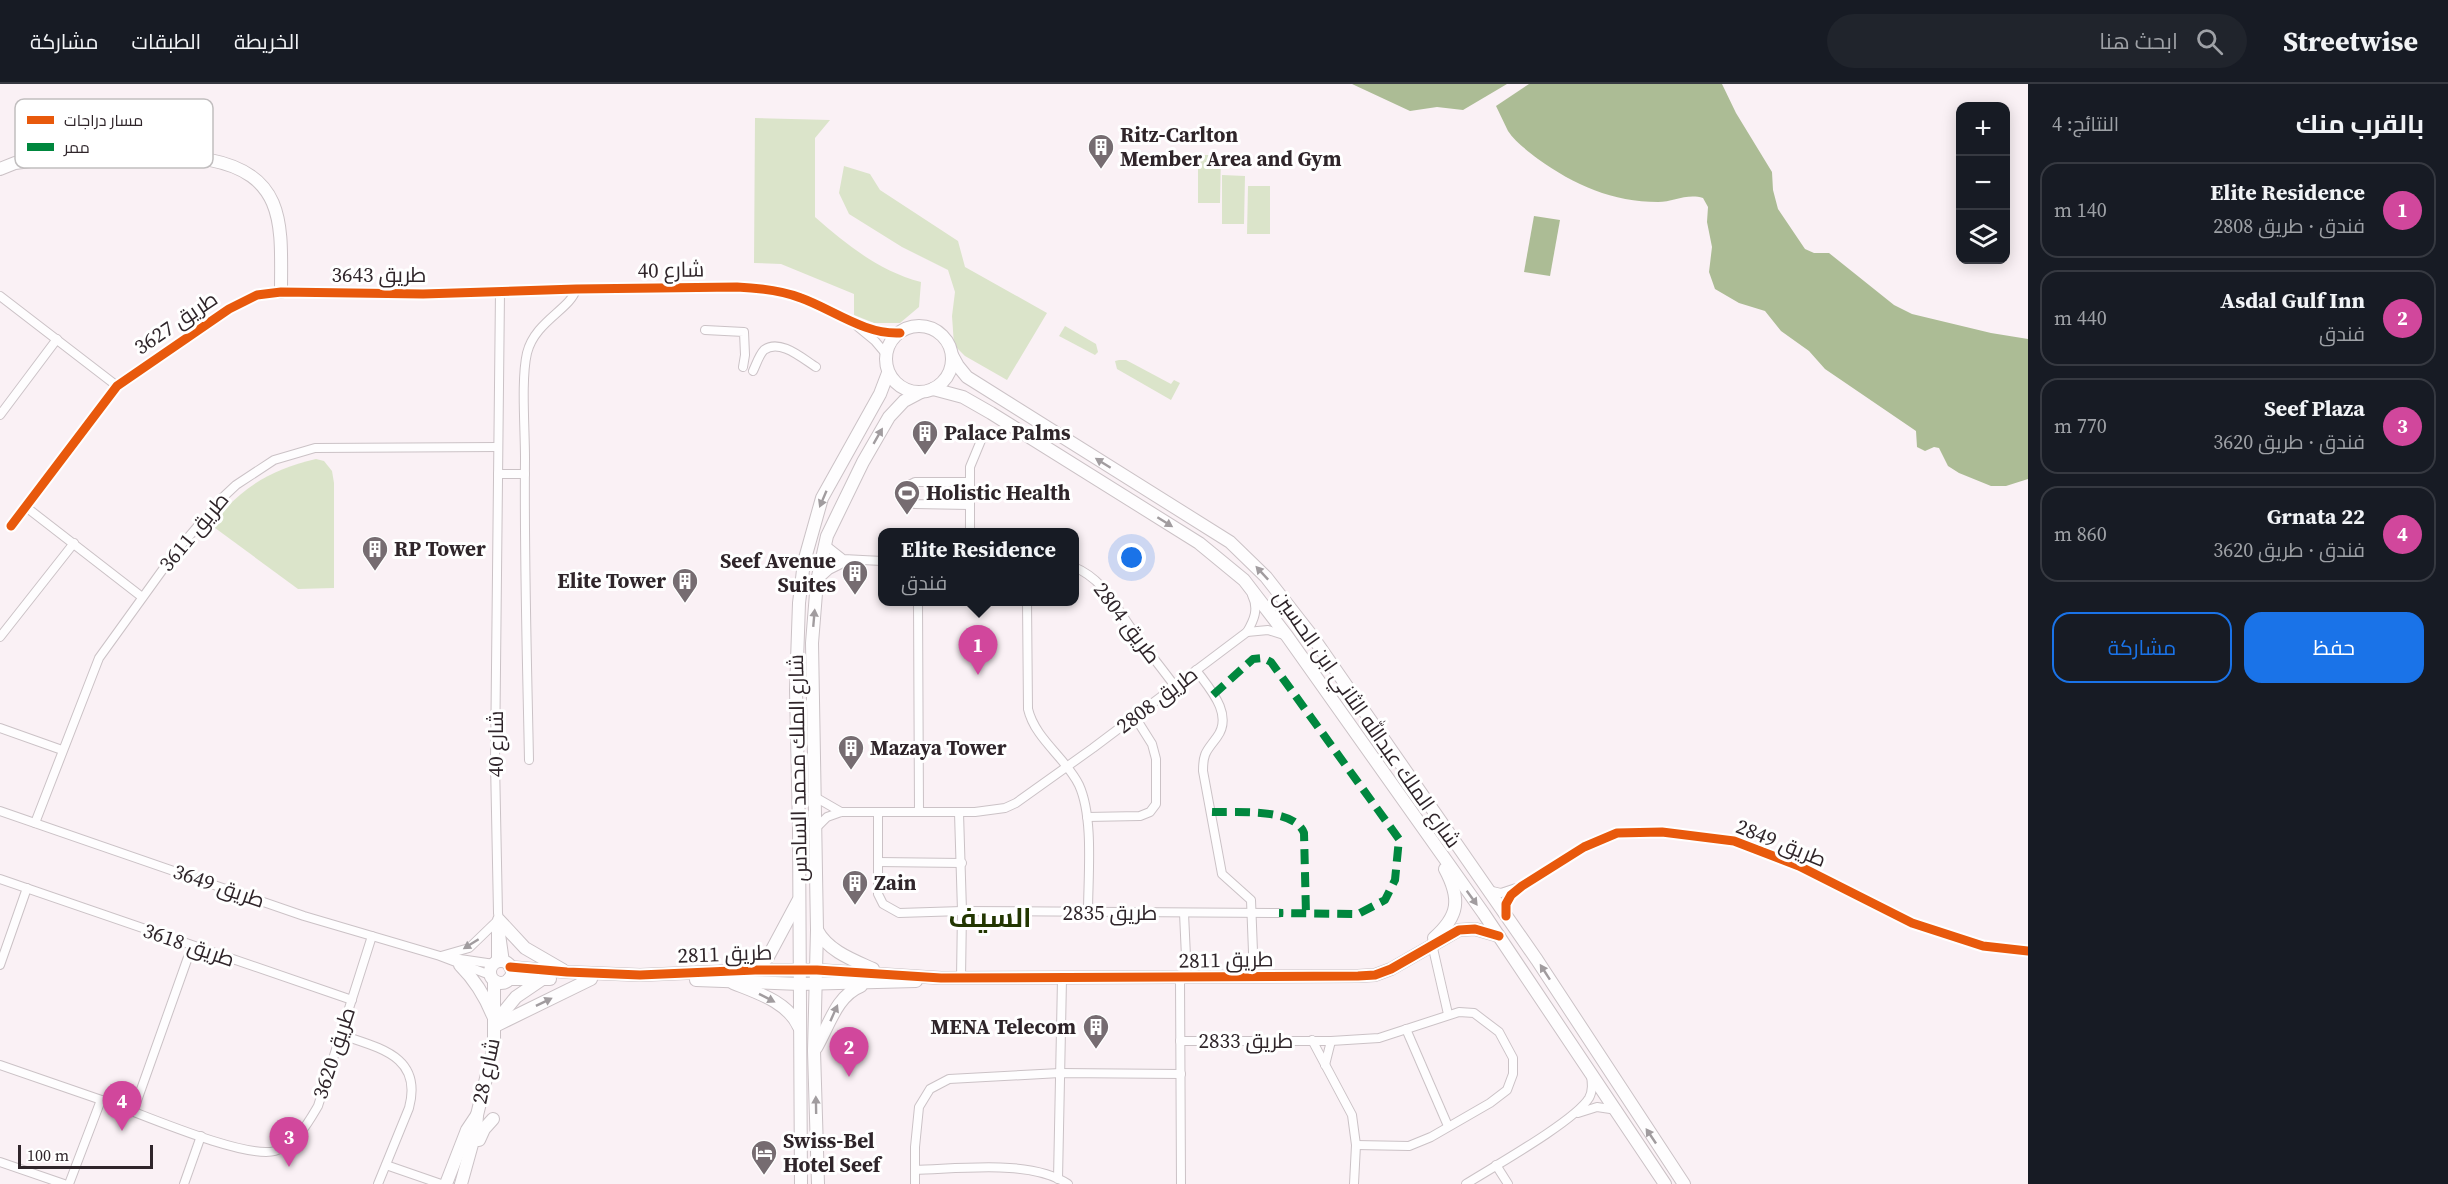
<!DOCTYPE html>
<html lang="ar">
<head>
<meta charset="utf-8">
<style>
	body { margin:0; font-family:"Source Serif 4",Cairo,serif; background:#20242c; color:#f1f3f6; direction:rtl }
	.controls { position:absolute; right:18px; top:18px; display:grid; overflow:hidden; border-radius:12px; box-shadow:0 3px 15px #0003 }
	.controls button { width:54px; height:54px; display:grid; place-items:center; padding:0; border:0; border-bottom:2px solid #363941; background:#171b24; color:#f1f3f6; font:30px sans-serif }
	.scale { position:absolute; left:18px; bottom:15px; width:135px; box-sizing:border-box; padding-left:6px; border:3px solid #2f252a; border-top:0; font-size:16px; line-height:21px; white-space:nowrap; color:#2f252a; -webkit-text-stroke:4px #fff; paint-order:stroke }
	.you { position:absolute; left:1132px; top:474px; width:21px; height:21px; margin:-15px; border:4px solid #fff; border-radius:50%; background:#1a73e8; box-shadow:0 0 0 9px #1a73e833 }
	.badge { display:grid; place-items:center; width:39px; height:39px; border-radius:50%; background:#1a73e8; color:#fff; font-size:20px; font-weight:700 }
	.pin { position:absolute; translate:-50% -50px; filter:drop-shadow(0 2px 3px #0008) }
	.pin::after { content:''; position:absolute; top:32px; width:21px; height:18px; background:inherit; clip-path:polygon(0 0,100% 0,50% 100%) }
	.popup { position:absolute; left:878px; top:444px; width:201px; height:78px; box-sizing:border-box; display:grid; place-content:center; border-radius:12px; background:#171b24; filter:drop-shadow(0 2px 4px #0005); font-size:20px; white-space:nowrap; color:#9ea1a6 }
	.popup b { font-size:22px; color:#f1f3f6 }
	.popup::after { content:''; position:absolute; left:50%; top:100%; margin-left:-12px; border:12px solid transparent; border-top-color:#171b24 }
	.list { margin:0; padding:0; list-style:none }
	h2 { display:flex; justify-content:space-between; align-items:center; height:78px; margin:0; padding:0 24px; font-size:26px }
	h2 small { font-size:20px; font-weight:400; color:#9ea1a6 }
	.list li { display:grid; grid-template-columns:39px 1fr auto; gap:18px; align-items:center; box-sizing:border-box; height:96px; margin:0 12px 12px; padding:0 12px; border:2px solid #363941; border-radius:18px }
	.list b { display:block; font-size:22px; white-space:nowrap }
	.list p { margin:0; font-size:20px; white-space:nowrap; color:#9ea1a6 }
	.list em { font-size:20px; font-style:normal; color:#9ea1a6 }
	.actions { display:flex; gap:12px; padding:18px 24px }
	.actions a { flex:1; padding:14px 0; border:2px solid #1a73e8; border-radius:18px; text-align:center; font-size:21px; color:#1a73e8 }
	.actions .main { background:#1a73e8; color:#fff }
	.icon { flex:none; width:33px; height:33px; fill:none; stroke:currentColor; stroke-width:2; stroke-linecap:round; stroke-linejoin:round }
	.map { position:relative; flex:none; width:2028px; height:1100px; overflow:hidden; direction:ltr }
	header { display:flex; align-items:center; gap:36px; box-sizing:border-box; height:84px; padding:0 30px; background:#171b24; border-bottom:2px solid #363941 }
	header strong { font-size:28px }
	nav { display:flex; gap:33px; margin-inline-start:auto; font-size:21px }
	.search { width:420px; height:54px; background:#20242c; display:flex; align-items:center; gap:15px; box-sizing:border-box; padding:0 21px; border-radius:33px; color:#9ea1a6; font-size:22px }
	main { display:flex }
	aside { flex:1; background:#171b24 }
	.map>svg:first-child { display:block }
	.green { fill:#dbe4ca }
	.water { fill:#acbc95 }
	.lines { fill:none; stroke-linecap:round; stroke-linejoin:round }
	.street-casing { stroke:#cbc2c6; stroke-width:10 }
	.secondary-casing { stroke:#cbc2c6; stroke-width:14 }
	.street { stroke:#fefdfe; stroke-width:8 }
	.secondary { stroke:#fefdfe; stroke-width:12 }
	.quiet { stroke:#00873e; stroke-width:8; stroke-dasharray:15 8; stroke-linecap:butt }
	.cycleway-casing { stroke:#fff; stroke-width:13 }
	.cycleway { stroke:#e8590c; stroke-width:9 }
	.oneway { fill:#a19c9f }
	.labels { text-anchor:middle; stroke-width:6; stroke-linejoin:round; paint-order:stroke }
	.poi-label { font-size:21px; font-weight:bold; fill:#2f252a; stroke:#fff; text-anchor:start }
	.street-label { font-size:21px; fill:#2f252a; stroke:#fff }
	.district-label { font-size:27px; font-weight:bold; fill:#223601; stroke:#fff }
	.key { fill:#fff; stroke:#c1bebf; stroke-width:1.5 }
	.key-label { font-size:16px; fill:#2f252a }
</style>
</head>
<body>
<header>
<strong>Streetwise</strong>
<div class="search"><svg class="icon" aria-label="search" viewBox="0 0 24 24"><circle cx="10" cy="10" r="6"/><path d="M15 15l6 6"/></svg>ابحث هنا</div>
<nav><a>الخريطة</a><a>الطبقات</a><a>مشاركة</a></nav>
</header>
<main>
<aside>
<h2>بالقرب منك<small>النتائج: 4</small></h2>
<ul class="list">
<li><span class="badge" style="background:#d1479c">1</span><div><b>Elite Residence</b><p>فندق · طريق 2808</p></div><em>140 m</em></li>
<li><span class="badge" style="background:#d1479c">2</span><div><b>Asdal Gulf Inn</b><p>فندق</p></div><em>440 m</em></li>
<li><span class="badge" style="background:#d1479c">3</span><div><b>Seef Plaza</b><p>فندق · طريق 3620</p></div><em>770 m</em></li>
<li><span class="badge" style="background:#d1479c">4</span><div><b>Grnata 22</b><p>فندق · طريق 3620</p></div><em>860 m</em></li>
</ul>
<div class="actions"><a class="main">حفظ</a><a>مشاركة</a></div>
</aside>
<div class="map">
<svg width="2028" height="1100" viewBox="0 0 2028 1100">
	<rect width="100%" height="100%" fill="#faf1f5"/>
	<g class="green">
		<path d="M755,34L830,36L815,54V133C847,161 879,187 921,198L919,223L900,239H874L854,231V210L781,180L754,179Z"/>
		<path d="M1198,71H1221L1220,119H1198Z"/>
		<path d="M844,82L870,90L880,106L958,157L965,183L1047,229L1007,296L965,272L954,261L952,232L955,208L948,186L902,163L849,130L839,109Z"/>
		<path d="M1222,91L1245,92L1244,140H1222Z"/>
		<path d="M1248,102H1270V150H1247Z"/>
		<path d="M1065,242L1096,260L1098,268L1095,271L1059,252Z"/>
		<path d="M1119,276H1126L1171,300L1174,296L1180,299L1171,316L1117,285L1115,277Z"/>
		<path d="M316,375L324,377L332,387L334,399V504L298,505L211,441C241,404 269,386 316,375Z"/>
	</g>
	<g class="water">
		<path d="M1352,0H1507L1463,26L1437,23L1410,27Z"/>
		<path d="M1529,0H1722L1736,29L1772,88L1773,106L1778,125L1805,165L1814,169H1829L1894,221L1912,230L1991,249L2028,255V395L2006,402H1991L1959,389L1948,382L1939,364L1934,363L1925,367L1917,363L1916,347L1825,285L1809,267L1781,247L1765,227L1739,219L1715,205L1709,188L1712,163L1707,138L1708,123L1703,114C1687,109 1673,118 1658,118C1613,118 1574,101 1538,75C1528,67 1515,58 1508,47C1504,39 1500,30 1496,22Z"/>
		<path d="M1534,132L1560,136L1550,192L1524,188Z"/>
	</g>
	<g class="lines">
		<g class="street-casing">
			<g id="street">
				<path d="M500,208L495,678L498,829L505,878"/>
				<path d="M0,212L117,302"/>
				<path d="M858,243L875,257L886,270"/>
				<path d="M705,246L744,248L745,271L743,283"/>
				<path d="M753,287C756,281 759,271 764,266C780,254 803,275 816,283"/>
				<path d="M0,331L57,255"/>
				<path d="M498,390H525"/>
				<path d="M969,398H915L909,401L906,411L909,417L915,420L969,421"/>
				<path d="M26,423L142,513"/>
				<path d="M11,442L117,302L229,225L257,211L281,208L423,210L576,205L737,203C758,204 780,206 801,214C832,225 865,251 900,249"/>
				<path d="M970,448V383L982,354"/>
				<path d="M824,460L843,475L882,477"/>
				<path d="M1074,483C1103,495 1114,520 1131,544C1145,564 1160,582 1174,601"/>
				<path d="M818,496L829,486L849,476"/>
				<path d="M918,518L919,728"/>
				<path d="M1027,518L1028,625C1035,655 1066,674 1079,701C1094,734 1088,792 1088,829"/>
				<path d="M1247,548L1268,546L1287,552"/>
				<path d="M0,553L74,459"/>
				<path d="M1196,586C1209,604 1234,630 1217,653C1207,667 1203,668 1203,687L1222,790L1251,816L1254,894"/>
				<path d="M0,644L62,666"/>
				<path d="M529,676C527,575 524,474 525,374C525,344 521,295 527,269C535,237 571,225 576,205"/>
				<path d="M815,713L841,728"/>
				<path d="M0,727L304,832L440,872L490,891"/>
				<path d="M878,728V810L883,820L899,829L962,827L1279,829"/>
				<path d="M959,729L962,827L961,894"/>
				<path d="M1087,733L1140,732L1150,728L1156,720V675L1152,660L1135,633"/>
				<path d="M35,739L99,574L174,470L220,416L236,401L274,376L315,364L498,363"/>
				<path d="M816,744L827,733L841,728H975L1005,724L1016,719L1093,664L1247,548C1254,536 1259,525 1252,511"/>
				<path d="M878,778L962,779"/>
				<path d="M0,795L352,916"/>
				<path d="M1488,806L1501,809L1516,804"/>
				<path d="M1184,829L1187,895"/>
				<path d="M1506,831V820L1511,811L1522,802L1584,763L1617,749L1662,748L1734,757L1799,782L1912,839L1983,862L2028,867"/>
				<path d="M496,841V878"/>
				<path d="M1432,860L1448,930"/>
				<path d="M441,872L469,864L496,838"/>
				<path d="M453,874L494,880"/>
				<path d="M0,881L27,804"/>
				<path d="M1180,895L1181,1100"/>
				<path d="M1406,945L1448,1042"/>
				<path d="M342,951C379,964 423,972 409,1024L378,1100"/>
				<path d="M1312,956L1352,1031L1356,1061L1354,1100"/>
				<path d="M1180,957H1331L1379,954L1459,928L1474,929L1499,948L1513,974V990L1507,1006L1490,1019L1431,1053L1409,1062L1356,1061"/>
				<path d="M0,981C38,994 75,1007 113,1020C146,1032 245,1075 275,1067C296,1061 308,1039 318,1022L372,852"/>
				<path d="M1325,981L1331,957"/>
				<path d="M133,1028L192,862"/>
				<path d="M1578,1029L1597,1023L1617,1026"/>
				<path d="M0,1078L64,1100"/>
				<path d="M386,1081L441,1100"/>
				<path d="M1496,1081L1508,1100"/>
				<path d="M915,1086C959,1085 1031,1075 1068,1100"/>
				<path d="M1058,1095L1062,895"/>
				<path d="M69,1100L101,1016"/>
				<path d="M184,1100L201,1052"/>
				<path d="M915,1100V1063L919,1023L930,1005L949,995L1060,989L1181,990"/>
				<path d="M1466,1100C1493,1083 1575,1037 1589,1014C1593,1007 1592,999 1591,991"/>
			</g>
		</g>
		<g class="secondary-casing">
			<g id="secondary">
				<path d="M0,85L15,79L46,75L210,76C288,91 281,145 281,208"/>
				<circle cx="919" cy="275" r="33"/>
				<path d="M952,271L958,282L967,293L1230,458L1266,493L1312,552L1537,876L1684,1100"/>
				<path d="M933,305L963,313L991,329L1199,459L1244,496L1287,552L1484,830L1665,1100"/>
				<path d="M499,836L525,864L563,886"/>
				<path d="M817,846C828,867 853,876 873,885"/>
				<path d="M1434,854C1459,832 1461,815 1445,785"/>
				<circle cx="501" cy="888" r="11"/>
				<path d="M460,881C475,896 485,912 493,932"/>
				<path d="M510,883L567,888L640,891L755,886H817L941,894L1358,892L1375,891L1391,885L1459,846L1475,845L1499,852"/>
				<path d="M755,886L768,873L798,817"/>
				<path d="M509,895H550"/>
				<path d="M696,896L800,900L916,897"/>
				<path d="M733,899C758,909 788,918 799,943"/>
				<path d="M498,935L516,913L541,896"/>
				<path d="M497,941L591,895"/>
				<path d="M816,964C829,942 836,912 861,902"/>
				<path d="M479,1056L484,1045L493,1035"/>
				<path d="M446,1100L467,1046L477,1031"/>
				<path d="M461,1100L476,1046L477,1031L494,962V897"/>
				<path d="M801,1100L799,745L796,606L799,519L804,478L822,414L880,310L888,289"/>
				<path d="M818,1100L814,967L817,846L812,559L817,497L827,452L863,378L889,333L904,317L921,308"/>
			</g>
		</g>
		<use href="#street" class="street"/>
		<use href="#secondary" class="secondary"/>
		<g class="quiet">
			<path d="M1213,611L1253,575L1263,574L1271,578L1399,755L1395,796L1385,816L1358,830L1279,829"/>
			<path d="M1212,728C1236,729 1294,723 1304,749L1306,830"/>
		</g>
		<g class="cycleway-casing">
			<g id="cycleway">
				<path d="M11,442L117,302L229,225L257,211L281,208L423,210L576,205L737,203C758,204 780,206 801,214C832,225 865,251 900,249"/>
				<path d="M1506,832V820L1511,811L1522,802L1584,763L1617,749L1662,748L1734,757L1799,782L1912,839L1983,862L2028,867"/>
				<path d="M510,883L567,888L640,891L755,886H817L941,894L1358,892L1375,891L1391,885L1459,846L1475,845L1499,852"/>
			</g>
		</g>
		<use href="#cycleway" class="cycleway"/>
	</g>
	<defs><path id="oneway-solid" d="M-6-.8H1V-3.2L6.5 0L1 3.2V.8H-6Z" transform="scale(1.5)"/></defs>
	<g class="oneway">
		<use href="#oneway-solid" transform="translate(878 352) rotate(-60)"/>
		<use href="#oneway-solid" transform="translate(1103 379) rotate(-148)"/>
		<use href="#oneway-solid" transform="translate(823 415) rotate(113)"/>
		<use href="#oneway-solid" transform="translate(1165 438) rotate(32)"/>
		<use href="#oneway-solid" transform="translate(1262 489) rotate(-133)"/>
		<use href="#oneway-solid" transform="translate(814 534) rotate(-85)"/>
		<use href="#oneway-solid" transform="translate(1472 814) rotate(54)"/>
		<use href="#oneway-solid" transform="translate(471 860) rotate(148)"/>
		<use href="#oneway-solid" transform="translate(1545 888) rotate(-123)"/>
		<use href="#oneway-solid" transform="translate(767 914) rotate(27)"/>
		<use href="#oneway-solid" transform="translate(544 918) rotate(-26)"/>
		<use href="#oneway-solid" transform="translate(834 929) rotate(-66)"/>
		<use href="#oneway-solid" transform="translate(816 1021) rotate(-91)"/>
		<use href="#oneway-solid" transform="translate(1651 1052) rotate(-124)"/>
	</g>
	<defs>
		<g id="building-pin" transform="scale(1.35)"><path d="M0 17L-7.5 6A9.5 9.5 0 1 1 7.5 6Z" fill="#766c71" stroke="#fff"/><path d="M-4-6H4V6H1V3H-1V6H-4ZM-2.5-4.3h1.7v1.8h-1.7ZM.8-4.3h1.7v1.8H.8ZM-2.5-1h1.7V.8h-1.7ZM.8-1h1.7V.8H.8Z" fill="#fff"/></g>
		<g id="stadium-pin" transform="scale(1.35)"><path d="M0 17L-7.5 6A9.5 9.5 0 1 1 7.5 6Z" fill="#766c71" stroke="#fff"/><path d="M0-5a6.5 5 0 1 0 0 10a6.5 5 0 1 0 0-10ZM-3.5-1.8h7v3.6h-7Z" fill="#fff"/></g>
		<g id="hotel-pin" transform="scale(1.35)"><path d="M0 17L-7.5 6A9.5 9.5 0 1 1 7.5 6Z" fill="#766c71" stroke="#fff"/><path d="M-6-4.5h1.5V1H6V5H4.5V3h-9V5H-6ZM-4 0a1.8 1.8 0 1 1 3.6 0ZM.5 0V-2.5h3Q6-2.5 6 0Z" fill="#fff"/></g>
	</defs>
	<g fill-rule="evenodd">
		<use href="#building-pin" x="1101" y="63"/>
		<use href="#building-pin" x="925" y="349"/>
		<use href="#stadium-pin" x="907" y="409"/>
		<use href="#building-pin" x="375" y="465"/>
		<use href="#building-pin" x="855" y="489"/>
		<use href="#building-pin" x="685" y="497"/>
		<use href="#building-pin" x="851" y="664"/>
		<use href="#building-pin" x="855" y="799"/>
		<use href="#building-pin" x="1096" y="943"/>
		<use href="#hotel-pin" x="764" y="1069"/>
	</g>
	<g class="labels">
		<g class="poi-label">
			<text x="1120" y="58">Ritz-Carlton<tspan x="1120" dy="24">Member Area and Gym</tspan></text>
			<text x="944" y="356">Palace Palms</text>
			<text x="926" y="416">Holistic Health</text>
			<text x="394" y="472">RP Tower</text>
			<text x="836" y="484" text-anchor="end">Seef Avenue<tspan x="836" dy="24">Suites</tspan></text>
			<text x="666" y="504" text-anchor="end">Elite Tower</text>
			<text x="870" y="671">Mazaya Tower</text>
			<text x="874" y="806">Zain</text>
			<text x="1076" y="950" text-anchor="end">MENA Telecom</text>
			<text x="783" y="1064">Swiss-Bel<tspan x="783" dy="24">Hotel Seef</tspan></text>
		</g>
		<g class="street-label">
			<text transform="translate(671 186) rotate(-1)" y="7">شارع 40</text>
			<text x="379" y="198">طريق 3643</text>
			<text transform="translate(176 239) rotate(-34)" y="7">طريق 3627</text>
			<text transform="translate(194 448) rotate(-50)" y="7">طريق 3611</text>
			<text transform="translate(1127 539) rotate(53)" y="7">طريق 2804</text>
			<text transform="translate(1157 616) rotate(-37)" y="7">طريق 2808</text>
			<text transform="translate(1367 635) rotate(55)" y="7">شارع الملك عبدالله الثاني ابن الحسين</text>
			<text transform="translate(496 660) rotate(-90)" y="7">شارع 40</text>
			<text transform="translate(798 684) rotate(-91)" y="7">شارع الملك محمد السادس</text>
			<text transform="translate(1781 759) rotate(22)" y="7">طريق 2849</text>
			<text transform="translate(219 802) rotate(19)" y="7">طريق 3649</text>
			<text x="1110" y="836">طريق 2835</text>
			<text transform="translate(189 861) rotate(19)" y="7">طريق 3618</text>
			<text transform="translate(725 870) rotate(-2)" y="7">طريق 2811</text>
			<text transform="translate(1226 876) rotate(-1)" y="7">طريق 2811</text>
			<text x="1246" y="964">طريق 2833</text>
			<text transform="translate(334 969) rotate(-72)" y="7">طريق 3620</text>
			<text transform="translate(486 987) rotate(-78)" y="7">شارع 28</text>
		</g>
		<g class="district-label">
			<text x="990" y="843">السيف</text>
		</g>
	</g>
	<rect x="15" y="15" width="198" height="69" rx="9" class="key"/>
	<rect x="27" y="32" width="27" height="8" fill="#e8590c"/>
	<rect x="27" y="59" width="27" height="8" fill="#00873e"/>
	<g class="key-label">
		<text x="64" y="42">مسار دراجات</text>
		<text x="64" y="69">ممر</text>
	</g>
</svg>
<div class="controls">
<button>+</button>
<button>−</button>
<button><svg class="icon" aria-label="layers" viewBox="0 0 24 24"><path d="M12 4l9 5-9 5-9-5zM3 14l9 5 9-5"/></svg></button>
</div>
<div class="scale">100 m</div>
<div class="you"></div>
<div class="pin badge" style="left:978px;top:591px;background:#d1479c">1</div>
<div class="popup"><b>Elite Residence</b>فندق</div>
<div class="pin badge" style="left:849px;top:993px;background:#d1479c">2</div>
<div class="pin badge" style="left:289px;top:1083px;background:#d1479c">3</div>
<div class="pin badge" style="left:122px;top:1047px;background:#d1479c">4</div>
</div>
</main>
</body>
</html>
